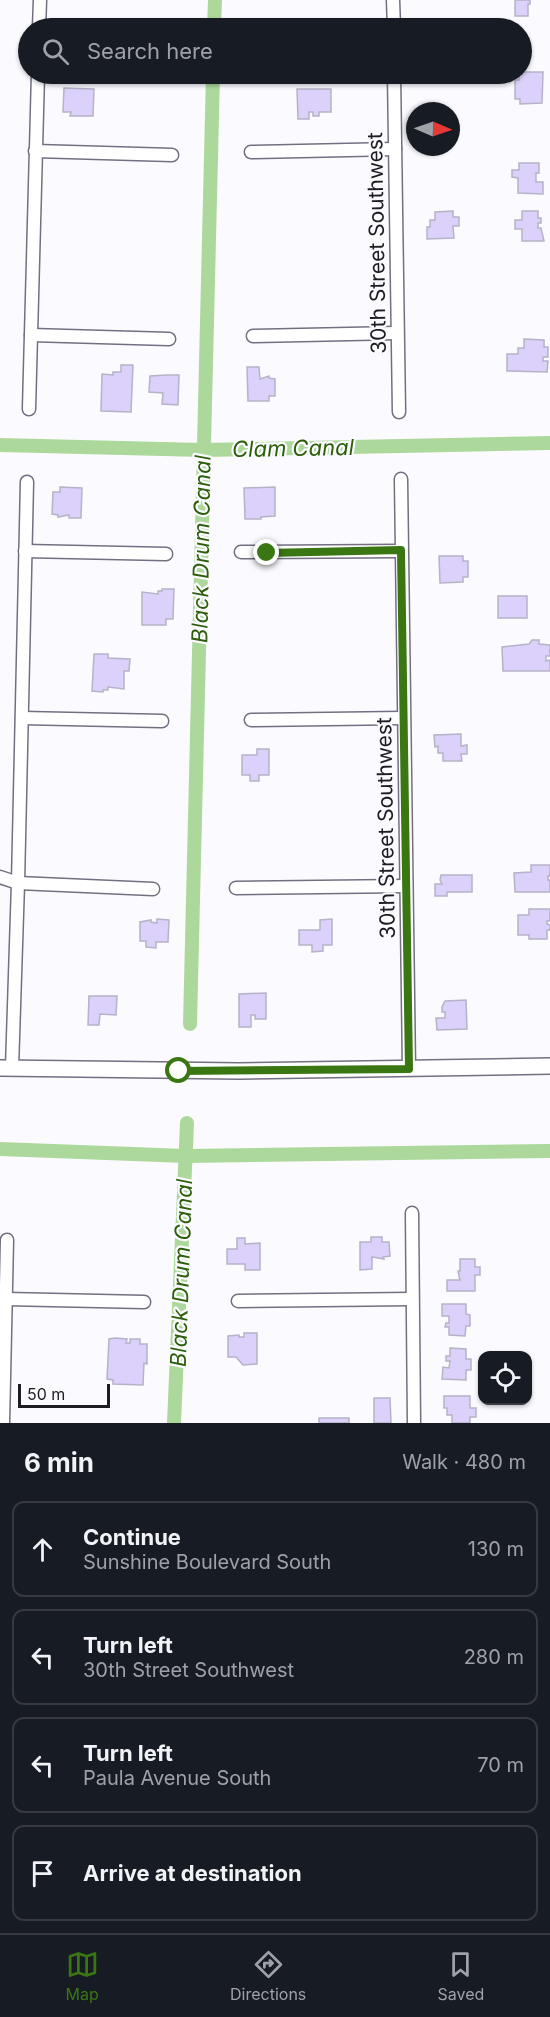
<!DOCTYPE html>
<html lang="en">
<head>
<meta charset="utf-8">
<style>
	body { margin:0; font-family:Inter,sans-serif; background:#242831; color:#f1f3f6 }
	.controls { position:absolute; right:18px; bottom:18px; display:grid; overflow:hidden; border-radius:12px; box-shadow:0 2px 4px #0004 }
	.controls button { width:54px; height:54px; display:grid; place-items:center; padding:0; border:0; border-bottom:2px solid #363941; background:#171b24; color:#f1f3f6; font:30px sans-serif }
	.compass { position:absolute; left:406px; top:102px; width:54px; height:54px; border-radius:50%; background:#171b24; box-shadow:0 2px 4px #0004; rotate:92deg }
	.scale { position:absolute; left:18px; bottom:15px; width:92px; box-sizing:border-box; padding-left:6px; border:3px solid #1d1c23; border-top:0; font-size:16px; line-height:21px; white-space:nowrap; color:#1d1c23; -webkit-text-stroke:4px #fbfbff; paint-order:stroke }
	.stop { position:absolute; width:18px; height:18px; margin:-14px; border:4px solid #3a7712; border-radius:50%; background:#fff }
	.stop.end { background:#3a7712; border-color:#fff; box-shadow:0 2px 6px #0008 }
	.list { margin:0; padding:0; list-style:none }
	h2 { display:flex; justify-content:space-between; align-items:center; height:78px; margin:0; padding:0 24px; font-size:26px }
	h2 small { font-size:20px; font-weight:400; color:#9ea1a6 }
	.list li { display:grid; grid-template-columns:39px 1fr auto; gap:18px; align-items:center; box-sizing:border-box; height:96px; margin:0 12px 12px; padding:0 12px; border:2px solid #363941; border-radius:12px }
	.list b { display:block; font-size:22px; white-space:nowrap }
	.list p { margin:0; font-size:20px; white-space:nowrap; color:#9ea1a6 }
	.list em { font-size:20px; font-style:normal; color:#9ea1a6 }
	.icon { flex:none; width:33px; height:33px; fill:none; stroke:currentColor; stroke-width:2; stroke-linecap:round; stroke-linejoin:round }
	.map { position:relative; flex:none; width:550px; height:1423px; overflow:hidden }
	.search { position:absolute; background:#171b24; box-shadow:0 2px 4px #0004; left:18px; right:18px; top:18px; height:66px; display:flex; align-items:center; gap:15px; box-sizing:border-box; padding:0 21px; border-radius:33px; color:#9ea1a6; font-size:22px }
	.sheet { height:510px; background:#171b24 }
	nav { display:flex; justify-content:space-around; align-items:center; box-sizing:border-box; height:84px; border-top:2px solid #363941; background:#171b24; font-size:16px; color:#9ea1a6 }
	nav a { display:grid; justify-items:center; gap:3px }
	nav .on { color:#3a7712 }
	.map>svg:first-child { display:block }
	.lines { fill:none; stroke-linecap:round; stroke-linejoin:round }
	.canal { stroke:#add89b; stroke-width:14 }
	.building { fill:#dbd1fa; stroke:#b6b2c7; stroke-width:1.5 }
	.minor-casing { stroke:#736f81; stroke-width:15 }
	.tertiary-casing { stroke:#736f81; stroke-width:18 }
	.minor { stroke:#fff; stroke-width:12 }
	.tertiary { stroke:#fff; stroke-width:15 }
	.route { stroke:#3a7712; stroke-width:8 }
	.labels { text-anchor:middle; stroke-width:4.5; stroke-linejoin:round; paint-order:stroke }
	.street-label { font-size:21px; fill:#1d1c23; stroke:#fbfbff }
	.water-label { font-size:22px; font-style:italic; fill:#2b5e08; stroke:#fbfbff }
</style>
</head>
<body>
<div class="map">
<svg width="550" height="1423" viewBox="0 0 550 1423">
	<rect width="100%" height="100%" fill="#fbfbff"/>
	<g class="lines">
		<g class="canal">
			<path d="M214,28L215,0"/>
			<path d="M0,445L203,450L550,443"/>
			<path d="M190,1024L213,74"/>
			<path d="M0,1149L186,1156L550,1151"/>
			<path d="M174,1423L187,1123"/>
		</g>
	</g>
	<g class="building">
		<path d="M515,0H530V4H528V16H515Z"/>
		<path d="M522,72H543L542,103L520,104V99H515V80H519V74Z"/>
		<path d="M64,88L94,89L93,116H70L71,112H63Z"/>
		<path d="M297,89H331V112H319V116H313V112H309V119H298Z"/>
		<path d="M519,163H539V173H536V182H543V194L518,193V178L512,177V170H519Z"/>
		<path d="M453,211V217H459V226H453L454,238L427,239V227H430V220H435V212Z"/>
		<path d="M522,211H538V218H541V223H538V228H541L544,241H522V229H515V220H522Z"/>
		<path d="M524,339L544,340V347H548V357H543V361H548L547,372L507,371V354H518V348H524Z"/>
		<path d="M121,365H133L131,412L101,411L102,374L113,375V372H121Z"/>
		<path d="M247,367H259L260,379L269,376V378L275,379V396H269V401H248Z"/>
		<path d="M167,375H179L178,405L162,404L163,393L149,392L150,376Z"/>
		<path d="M60,487L82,488L81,518H69V515L58,517V515L52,514L53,492H60Z"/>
		<path d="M275,487V516L261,517V519H245L244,488Z"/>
		<path d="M439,556H463V561H468V577H463V582L440,583Z"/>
		<path d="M162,589H174L173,619H166V625H142V592L158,594V591H162Z"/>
		<rect x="498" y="596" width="29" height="22"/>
		<path d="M532,640H539V644L550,645V656H546V661L550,660V671H503L502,647L529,644Z"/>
		<path d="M94,654H108V658L130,659L129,671H124V689L108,687V690H103V692L92,691Z"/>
		<path d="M461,734V746L467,745V754H461L462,761H443V753H438V746L435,747L434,735Z"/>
		<path d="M257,749H269V775H259V781H250V775H242V755H257Z"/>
		<path d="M531,865H550V876H548V880H550V892H515L514,873L531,872Z"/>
		<path d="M441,875H472V892H447V896H435V884H442L440,880Z"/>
		<path d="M529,909H550V921H547V924L550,925V930H547V939H529V935H518V915H529Z"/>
		<path d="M157,919L169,920L168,942H156V948L146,947V941H140V922L151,920V922L157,923Z"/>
		<path d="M332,919V945H323V951L312,952V945H299V930H320V920Z"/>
		<path d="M266,993V1019H255V1015H251V1027H239V994Z"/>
		<path d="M89,996H117L116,1015L100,1014L99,1025H88Z"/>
		<path d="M466,1000L467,1029L437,1030L436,1018H445V1012H442V1007L445,1001Z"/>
		<path d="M371,1237H382V1242H389L390,1256L383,1257L384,1259L372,1257V1269L360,1270V1242H371Z"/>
		<path d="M237,1238H245V1244L260,1243V1270H245V1264H227V1249H237Z"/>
		<path d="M460,1259H475V1267H480V1275H475V1291H447V1280H460L458,1271H460Z"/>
		<path d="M442,1304H466V1314L470,1315V1326H466L465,1336L449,1335V1327H445L446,1323H449V1316H442Z"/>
		<path d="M244,1333H257V1364L243,1365L236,1357H228V1336L239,1335V1337H244Z"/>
		<path d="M115,1338L127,1339L126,1343H130V1339H140V1344H147V1364L144,1363L143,1385L113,1384V1380L107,1379L109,1339Z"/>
		<path d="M450,1348L466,1349V1359H471V1370H466V1380L442,1379L443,1367L449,1368L450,1361H446V1356H450Z"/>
		<path d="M444,1396H470V1408H476V1417H470V1423H452V1415H447V1408H444Z"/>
		<path d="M374,1398H390L391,1423H374Z"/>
		<rect x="319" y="1418" width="30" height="5"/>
	</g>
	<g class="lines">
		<g class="minor-casing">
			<g id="minor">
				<path d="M393,0L394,28"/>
				<path d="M39,28L40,0"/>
				<path d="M394,74L399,412"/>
				<path d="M35,151L172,155"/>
				<path d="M251,152L395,149"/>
				<path d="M31,335L169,339"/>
				<path d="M253,336L397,333"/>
				<path d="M29,409L38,74"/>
				<path d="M401,479L409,1069"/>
				<path d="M25,551L166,554"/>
				<path d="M241,552L401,551"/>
				<path d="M22,718L162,721"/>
				<path d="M251,720L403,718"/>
				<path d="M0,877L18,883L153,889"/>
				<path d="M236,888L406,886"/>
				<path d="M12,1068L18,883L27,482"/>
				<path d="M412,1213L414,1423"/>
				<path d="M6,1299L144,1302"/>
				<path d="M238,1301L412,1299"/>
				<path d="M3,1423L7,1240"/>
			</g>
		</g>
		<g class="tertiary-casing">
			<path id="tertiary" d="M0,1068L239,1071L550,1066"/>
		</g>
		<use href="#minor" class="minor"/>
		<use href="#tertiary" class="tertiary"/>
	</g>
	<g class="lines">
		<path class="route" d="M179,1071L409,1069L401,550L267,553"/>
	</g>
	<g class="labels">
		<g class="street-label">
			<text transform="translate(377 243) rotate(-91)" y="7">30th Street Southwest</text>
			<text transform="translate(386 828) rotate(-91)" y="7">30th Street Southwest</text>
		</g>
		<g class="water-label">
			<text transform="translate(293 448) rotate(-1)" y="8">Clam Canal</text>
			<text transform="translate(201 549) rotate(-89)" y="8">Black Drum Canal</text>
			<text transform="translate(181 1273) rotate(-88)" y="8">Black Drum Canal</text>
		</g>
	</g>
</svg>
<div class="controls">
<button><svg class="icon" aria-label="locate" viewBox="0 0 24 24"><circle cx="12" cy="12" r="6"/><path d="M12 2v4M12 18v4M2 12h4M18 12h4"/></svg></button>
</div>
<svg class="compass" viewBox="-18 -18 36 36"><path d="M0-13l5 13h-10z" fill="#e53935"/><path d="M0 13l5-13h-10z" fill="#9ea1a6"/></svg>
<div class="scale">50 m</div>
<div class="stop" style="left:179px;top:1071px"></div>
<div class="stop end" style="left:267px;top:553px"></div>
<div class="search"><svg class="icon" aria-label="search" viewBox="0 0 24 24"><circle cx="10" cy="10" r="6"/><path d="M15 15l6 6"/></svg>Search here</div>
</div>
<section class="sheet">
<h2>6 min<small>Walk · 480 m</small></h2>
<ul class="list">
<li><svg class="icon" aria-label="ahead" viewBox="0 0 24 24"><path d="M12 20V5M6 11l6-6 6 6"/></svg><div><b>Continue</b><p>Sunshine Boulevard South</p></div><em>130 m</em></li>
<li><svg class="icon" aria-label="left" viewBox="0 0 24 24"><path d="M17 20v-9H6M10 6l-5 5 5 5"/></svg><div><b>Turn left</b><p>30th Street Southwest</p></div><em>280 m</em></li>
<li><svg class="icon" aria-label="left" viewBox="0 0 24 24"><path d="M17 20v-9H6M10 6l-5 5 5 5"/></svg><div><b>Turn left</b><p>Paula Avenue South</p></div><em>70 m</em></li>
<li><svg class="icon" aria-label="arrive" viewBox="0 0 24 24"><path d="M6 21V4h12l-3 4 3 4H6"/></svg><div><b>Arrive at destination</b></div></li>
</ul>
</section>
<nav>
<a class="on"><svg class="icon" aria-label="map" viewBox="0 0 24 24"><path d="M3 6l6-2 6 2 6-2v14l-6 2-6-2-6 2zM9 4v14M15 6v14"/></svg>Map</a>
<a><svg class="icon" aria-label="directions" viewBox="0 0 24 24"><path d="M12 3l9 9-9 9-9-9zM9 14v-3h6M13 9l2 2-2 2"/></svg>Directions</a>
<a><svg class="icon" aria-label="saved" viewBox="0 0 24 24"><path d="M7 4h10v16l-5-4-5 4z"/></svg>Saved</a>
</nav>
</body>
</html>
